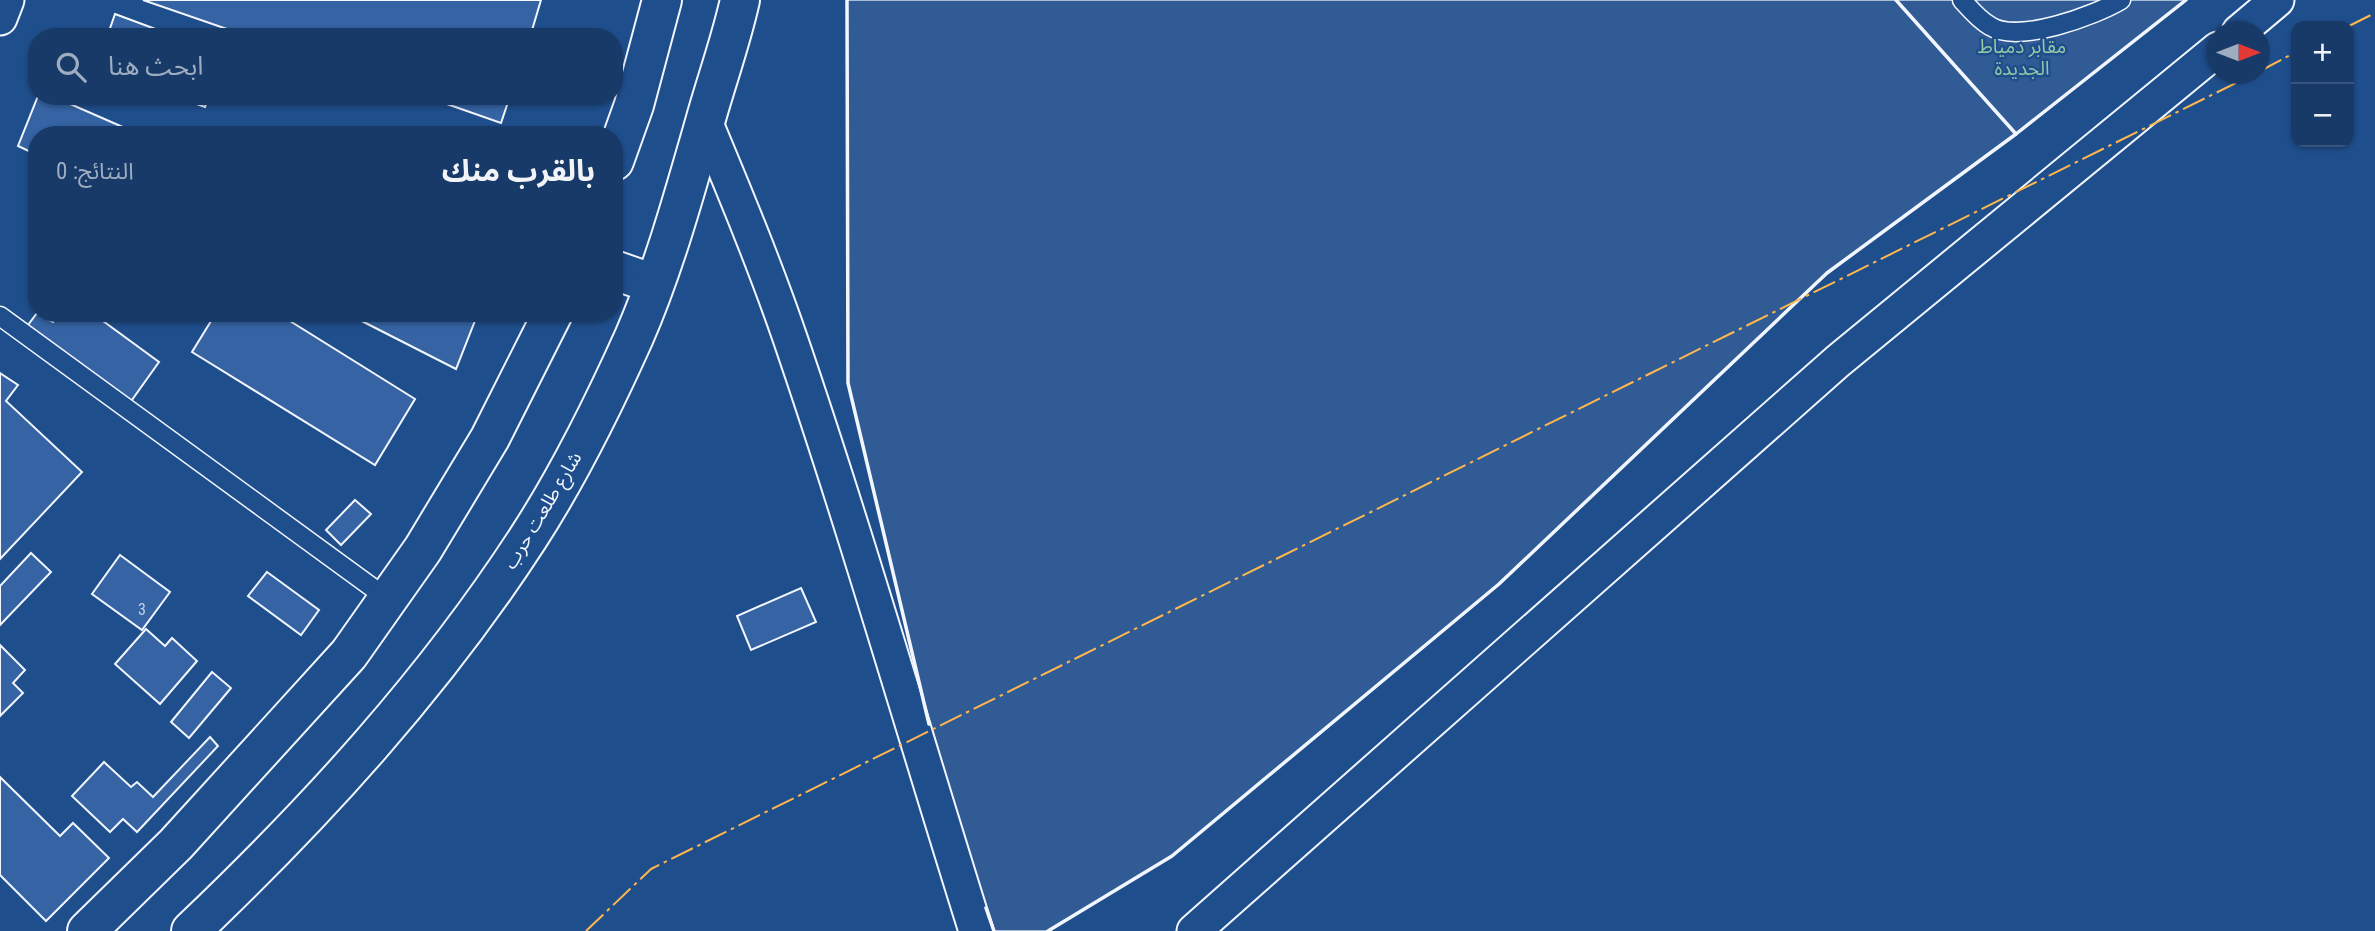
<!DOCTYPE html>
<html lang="ar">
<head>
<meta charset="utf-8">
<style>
	body { margin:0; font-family:"Roboto Condensed","Noto Sans Arabic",sans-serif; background:#20416f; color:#f1f3f6; direction:rtl }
	.controls { position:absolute; right:21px; top:21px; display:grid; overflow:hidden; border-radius:14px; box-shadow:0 2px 5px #0004 }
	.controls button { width:63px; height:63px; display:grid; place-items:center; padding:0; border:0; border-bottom:2px solid #36547d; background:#173a69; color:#f1f3f6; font:35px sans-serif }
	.compass { position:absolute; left:2207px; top:21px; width:63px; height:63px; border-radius:50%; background:#173a69; box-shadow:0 2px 5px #0004; rotate:90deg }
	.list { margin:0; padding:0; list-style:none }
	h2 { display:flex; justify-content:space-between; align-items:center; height:91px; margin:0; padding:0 28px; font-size:30px }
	h2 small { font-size:23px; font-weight:400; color:#9eadc0 }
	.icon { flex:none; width:38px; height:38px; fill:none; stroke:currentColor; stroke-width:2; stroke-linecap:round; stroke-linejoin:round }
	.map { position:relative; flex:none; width:2375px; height:931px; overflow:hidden; direction:ltr }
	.search { position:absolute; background:#173a69; box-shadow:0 2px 5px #0004; left:28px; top:28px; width:595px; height:77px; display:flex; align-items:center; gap:18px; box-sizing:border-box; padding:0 24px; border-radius:28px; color:#9eadc0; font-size:26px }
	.panel { position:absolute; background:#173a69; box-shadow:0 2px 5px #0004; left:28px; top:126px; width:595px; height:196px; border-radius:28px; direction:rtl }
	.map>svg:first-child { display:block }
	.green { fill:#305b95; stroke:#a8bbd7; stroke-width:2 }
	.building { fill:#3563a3; stroke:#f2f6ff; stroke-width:2 }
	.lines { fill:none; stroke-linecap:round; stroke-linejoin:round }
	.service-casing { stroke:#f2f6ff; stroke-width:21 }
	.minor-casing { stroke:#f2f6ff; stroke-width:37 }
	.secondary-casing { stroke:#f2f6ff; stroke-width:42 }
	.service { stroke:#1f4e8c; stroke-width:18 }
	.minor { stroke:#1f4e8c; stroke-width:33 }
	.secondary { stroke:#1f4e8c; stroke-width:38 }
	.wall { stroke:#f2f6ff; stroke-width:3.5 }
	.power { stroke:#ffb74d; stroke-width:2; stroke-dasharray:24 5 3.5 5; stroke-linecap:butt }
	.labels { text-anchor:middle; stroke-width:5; stroke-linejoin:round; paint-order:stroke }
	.number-label { font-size:16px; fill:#c3d1e8 }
	.park-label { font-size:19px; fill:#97c8a6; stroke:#1f4e8c }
	.street-label { font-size:19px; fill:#f2f6ff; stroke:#1f4e8c }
</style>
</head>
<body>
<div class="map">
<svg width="2375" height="931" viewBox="0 0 2375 931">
	<rect width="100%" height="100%" fill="#1f4e8c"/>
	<path class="green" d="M847,0H2186L2016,134L1827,273L1499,584L1172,856L1048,931H994L944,787L848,383Z"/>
	<g class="building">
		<path d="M143,0H541L530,37H250Z"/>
		<path d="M115,14L177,37H107Z"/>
		<path d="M38,96H52L141,135H37V155L18,146Z"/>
		<path d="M174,96H209L205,107Z"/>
		<path d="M424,96H510L501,123Z"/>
		<path d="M37,313L53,322L59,313H92L159,362L129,404L25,329Z"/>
		<path d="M216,313H277L415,399L375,465L192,352Z"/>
		<path d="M346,313H478L456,369Z"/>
		<path d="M0,373L18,385L6,401L82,472L0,559Z"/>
		<path d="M355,500L371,514L341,545L326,530Z"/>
		<path d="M31,553L51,572L0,625V586Z"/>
		<path d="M120,555L170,592L142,630L92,594Z"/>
		<path d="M267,572L319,610L301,635L248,596Z"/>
		<path d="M801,588L816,622L751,650L737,616Z"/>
		<path d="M146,629L165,646L172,638L197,661L160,704L115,664Z"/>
		<path d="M0,645L25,670L13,683L23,693L0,716Z"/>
		<path d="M212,672L231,688L189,738L171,722Z"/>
		<path d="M210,737L218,746L137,832L123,819L110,832L72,796L104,762L131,787L137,782L153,797Z"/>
		<path d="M0,777L60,836L73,823L109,858L46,921L0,875Z"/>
	</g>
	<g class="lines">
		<g class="service-casing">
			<g id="service">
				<path d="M1962,0C1970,9 1979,20 1990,26C2018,44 2094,16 2121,0"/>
				<path d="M0,316L388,599"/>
			</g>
		</g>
		<g class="minor-casing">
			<g id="minor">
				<path d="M0,18L7,0"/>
				<path d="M2239,32L2277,0"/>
				<path d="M705,121C735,193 765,265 790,338C857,534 914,734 976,931"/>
				<path d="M1194,931L1838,361L2218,49"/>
			</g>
		</g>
		<g class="secondary-casing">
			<g id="secondary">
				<path d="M614,161L634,105L662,0"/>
				<path d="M614,270L654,284"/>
				<path d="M87,931L176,844L349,654L423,549L490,438L553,313"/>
				<path d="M191,931C316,812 434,683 528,538C569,475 603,406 634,337C664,268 684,195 705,122C716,82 731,41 740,0"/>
			</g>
		</g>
		<use href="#service" class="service"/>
		<use href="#minor" class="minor"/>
		<use href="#secondary" class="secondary"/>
		<g class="wall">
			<path d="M847,0L848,383L929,724"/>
			<path d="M1896,0L2016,134"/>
			<path d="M986,908L994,931"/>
			<path d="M1048,931L1172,856L1499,584L1827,273L2016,134L2186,0"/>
		</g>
		<g class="power">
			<path d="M2349,26L2375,13"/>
			<path d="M2260,71L2296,52"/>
			<path d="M586,931L651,869L2254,74"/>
		</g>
	</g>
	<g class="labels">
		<g class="number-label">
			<text x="142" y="615">3</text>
		</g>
		<g class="park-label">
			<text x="2022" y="53">مقابر دمياط<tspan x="2022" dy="22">الجديدة</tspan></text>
		</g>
		<g class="street-label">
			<text transform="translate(542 510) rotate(-59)" y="7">شارع طلعت حرب</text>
		</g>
	</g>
</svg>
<div class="controls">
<button>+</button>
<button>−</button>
</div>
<svg class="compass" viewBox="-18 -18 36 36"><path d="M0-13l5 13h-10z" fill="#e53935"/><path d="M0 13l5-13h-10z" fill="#9eadc0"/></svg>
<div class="search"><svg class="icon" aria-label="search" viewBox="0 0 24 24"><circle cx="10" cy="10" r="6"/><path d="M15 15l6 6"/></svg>ابحث هنا</div>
<section class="panel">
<h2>بالقرب منك<small>النتائج: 0</small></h2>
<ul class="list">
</ul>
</section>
</div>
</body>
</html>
